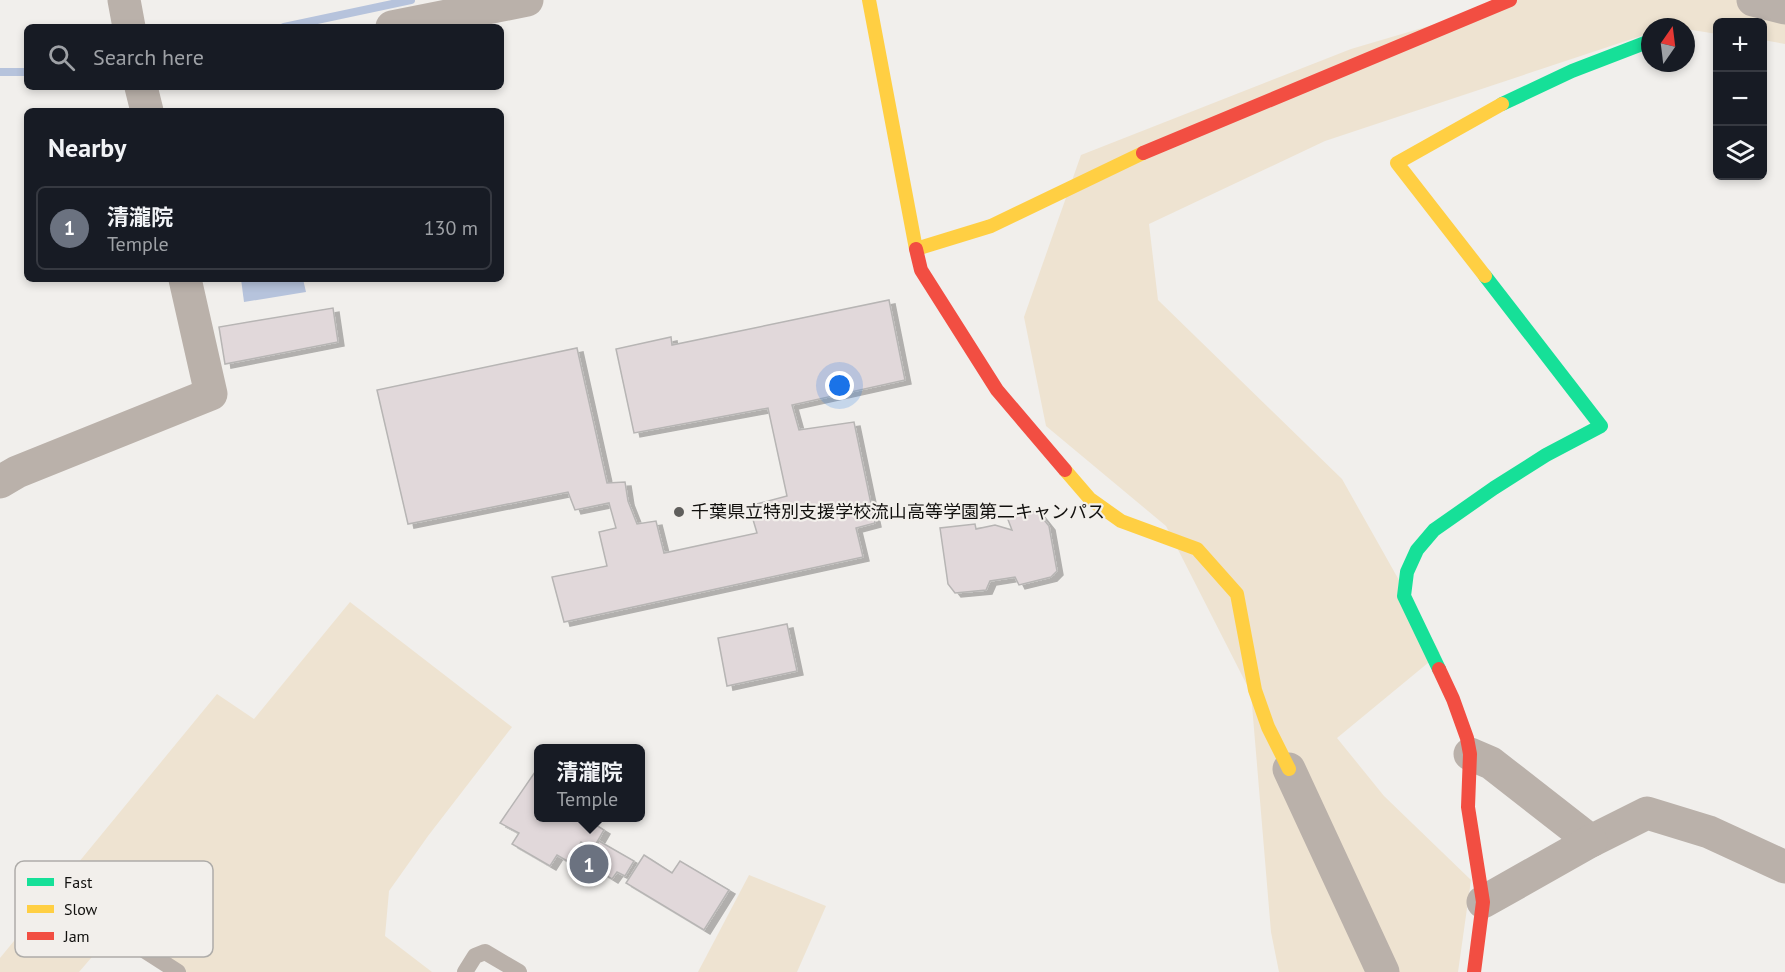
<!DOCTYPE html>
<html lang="en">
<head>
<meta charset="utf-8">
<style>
	body { margin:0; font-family:"PT Sans","Noto Sans JP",sans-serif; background:#242831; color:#f1f3f6 }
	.controls { position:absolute; right:18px; top:18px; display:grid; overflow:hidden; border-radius:9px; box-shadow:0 3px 9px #0003 }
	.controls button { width:54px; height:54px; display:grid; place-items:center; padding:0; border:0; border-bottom:2px solid #363941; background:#171b24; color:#f1f3f6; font:30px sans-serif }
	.compass { position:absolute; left:1641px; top:18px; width:54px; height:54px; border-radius:50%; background:#171b24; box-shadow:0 3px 9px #0003; rotate:14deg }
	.you { position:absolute; left:840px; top:386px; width:21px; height:21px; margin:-15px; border:4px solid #fff; border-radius:50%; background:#1a73e8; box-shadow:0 0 0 9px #1a73e833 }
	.badge { display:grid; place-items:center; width:39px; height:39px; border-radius:50%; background:#ea580c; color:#fff; font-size:20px; font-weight:700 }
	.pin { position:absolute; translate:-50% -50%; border:3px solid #fff; box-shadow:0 2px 6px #0006 }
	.popup { position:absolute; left:534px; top:744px; width:111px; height:78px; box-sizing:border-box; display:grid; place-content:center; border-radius:9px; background:#171b24; filter:drop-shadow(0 2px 4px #0005); font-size:20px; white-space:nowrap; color:#9ea1a6 }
	.popup b { font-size:22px; color:#f1f3f6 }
	.popup::after { content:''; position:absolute; left:50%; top:100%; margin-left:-12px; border:12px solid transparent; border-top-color:#171b24 }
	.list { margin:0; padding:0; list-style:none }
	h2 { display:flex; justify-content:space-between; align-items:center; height:78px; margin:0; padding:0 24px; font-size:26px }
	h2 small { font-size:20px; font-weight:400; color:#9ea1a6 }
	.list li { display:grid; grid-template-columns:39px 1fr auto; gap:18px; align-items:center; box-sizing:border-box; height:84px; margin:0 12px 12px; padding:0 12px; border:2px solid #363941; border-radius:9px }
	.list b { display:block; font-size:22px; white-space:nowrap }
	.list p { margin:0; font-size:20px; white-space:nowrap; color:#9ea1a6 }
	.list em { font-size:20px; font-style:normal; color:#9ea1a6 }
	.icon { flex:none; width:33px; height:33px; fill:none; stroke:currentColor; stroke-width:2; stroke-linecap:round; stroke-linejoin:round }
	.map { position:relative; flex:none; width:1785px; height:972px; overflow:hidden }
	.search { position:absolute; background:#171b24; box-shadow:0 3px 9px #0003; left:24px; top:24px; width:480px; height:66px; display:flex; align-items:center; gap:15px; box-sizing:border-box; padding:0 21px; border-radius:9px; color:#9ea1a6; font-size:22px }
	.panel { position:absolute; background:#171b24; box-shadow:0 3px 9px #0003; left:24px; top:108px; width:480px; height:174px; border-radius:9px }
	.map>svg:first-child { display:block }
	.green { fill:#eee3d1 }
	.water { fill:#b6c3dc }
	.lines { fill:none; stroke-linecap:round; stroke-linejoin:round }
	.stream { stroke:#b6c3dc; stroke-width:8 }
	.building { fill:#e1d8da; stroke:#b7b5b4; stroke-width:1.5; filter:url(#shadow) }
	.lane { stroke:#bab1aa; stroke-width:16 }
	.street { stroke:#bab1aa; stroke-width:33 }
	.fast { stroke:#16e098; stroke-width:14 }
	.slow { stroke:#ffcf43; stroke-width:14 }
	.jam { stroke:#f24e42; stroke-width:14 }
	.poi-dot { fill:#5f5e5c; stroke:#f2efeb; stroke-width:2 }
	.labels { text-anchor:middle; stroke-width:4.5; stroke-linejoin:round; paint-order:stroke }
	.poi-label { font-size:18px; fill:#11100e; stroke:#f2efeb; text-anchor:start }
	.key { fill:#f2efeb; stroke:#aeaca9; stroke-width:1.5 }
	.key-label { font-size:16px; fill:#11100e }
</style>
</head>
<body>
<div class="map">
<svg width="1785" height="972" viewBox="0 0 1785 972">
	<defs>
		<filter id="shadow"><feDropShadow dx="6" dy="4" stdDeviation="0" flood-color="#0004"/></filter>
	</defs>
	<rect width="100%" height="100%" fill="#f1efec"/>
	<g class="green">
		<path d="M1517,0H1785V44L1763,40L1762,22H1718L1717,34L1686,29V27H1650V33L1325,141L1149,224L1158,300L1342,479L1440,653L1337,738L1384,796L1471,880L1458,972H1279L1271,932L1251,693L1166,526L1046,426L1024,317L1081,155L1351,49Z"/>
		<path d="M350,602L512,727L428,836L389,891L385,936L432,972H168L110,936L79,972H0V958L217,694L254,719Z"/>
		<path d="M749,875L826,906L797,972H698Z"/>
	</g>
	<path class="water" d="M241,279H303L306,292L244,302Z"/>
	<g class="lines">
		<g class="stream">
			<path d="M284,27L411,0"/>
			<path d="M0,72H27"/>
		</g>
	</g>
	<g class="building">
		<path d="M889,300L905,380L792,405L799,430L854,422L875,523L856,528L863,557L564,622L552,577L607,566L599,532L616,528L609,503L575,510L568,492L408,524L377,390L577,348L607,483L625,482L628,501L637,524L656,521L664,553L757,533L749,506L787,496L768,408L634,433L616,349L671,337L672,345Z"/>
		<path d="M333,308L338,342L225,364L219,327Z"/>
		<path d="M1037,511L1049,526L1057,571L1051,577L1019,585L1015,577L990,581L986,590L955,593L948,584L940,528L975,524L976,529L995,525L1012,530L1007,517Z"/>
		<path d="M787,624L797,671L727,686L718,638Z"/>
		<path d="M535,772L538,774V818H593L591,822L604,830L593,849L581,842L569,862L557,855L550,866L512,844L519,833L500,823Z"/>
		<path d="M599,841L634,861L625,876L617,872L612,879L586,863Z"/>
		<path d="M644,855L672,873L680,861L729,890L704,930L626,883Z"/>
	</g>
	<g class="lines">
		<g class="lane">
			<path d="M108,927L178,972"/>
			<path d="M465,972L475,956L485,952L519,972"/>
		</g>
		<g class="street">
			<path d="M124,0L129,27"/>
			<path d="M1753,0L1785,8"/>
			<path d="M392,27L527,0"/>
			<path d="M141,87L147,111"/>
			<path d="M0,482L17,472L211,394L185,279"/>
			<path d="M1470,754L1491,763L1591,841L1647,813L1709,832L1785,867"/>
			<path d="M1289,769L1383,972"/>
			<path d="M1483,902L1591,841"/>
		</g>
		<g class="fast">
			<path d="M1502,104L1572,71L1650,41"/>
			<path d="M1439,669L1404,596L1407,572L1417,550L1434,530L1494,488L1546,455L1601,426L1485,276"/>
		</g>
		<g class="slow">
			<path d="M869,0L916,249L991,226L1143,153"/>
			<path d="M1485,276L1397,163L1502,104"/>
			<path d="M1065,470L1090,499L1121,521L1197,549L1237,594L1255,690L1268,727L1289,769"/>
		</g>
		<g class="jam">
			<path d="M1143,153L1510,0"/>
			<path d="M916,249L921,270L997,390L1065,470"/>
			<path d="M1439,669L1453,699L1467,738L1470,754L1468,807L1483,902L1474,972"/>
		</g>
	</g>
	<circle class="poi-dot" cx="679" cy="512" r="6"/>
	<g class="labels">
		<g class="poi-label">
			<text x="691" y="518">千葉県立特別支援学校流山高等学園第二キャンパス</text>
		</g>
	</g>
	<rect x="15" y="861" width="198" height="96" rx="9" class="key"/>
	<rect x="27" y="878" width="27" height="8" fill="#16e098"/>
	<rect x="27" y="905" width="27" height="8" fill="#ffcf43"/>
	<rect x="27" y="932" width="27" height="8" fill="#f24e42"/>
	<g class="key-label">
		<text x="64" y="888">Fast</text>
		<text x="64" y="915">Slow</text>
		<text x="64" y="942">Jam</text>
	</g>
</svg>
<div class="controls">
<button>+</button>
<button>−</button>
<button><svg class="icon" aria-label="layers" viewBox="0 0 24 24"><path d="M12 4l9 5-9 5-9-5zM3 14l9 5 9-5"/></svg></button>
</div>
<svg class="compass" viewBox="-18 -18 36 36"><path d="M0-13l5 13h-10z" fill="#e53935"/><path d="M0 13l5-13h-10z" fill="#9ea1a6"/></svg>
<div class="you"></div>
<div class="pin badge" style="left:589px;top:864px;background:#6b7280">1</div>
<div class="popup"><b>清瀧院</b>Temple</div>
<div class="search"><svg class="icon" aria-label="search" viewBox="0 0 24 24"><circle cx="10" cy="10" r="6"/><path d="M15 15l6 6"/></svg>Search here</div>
<section class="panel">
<h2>Nearby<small></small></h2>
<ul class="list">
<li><span class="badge" style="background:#6b7280">1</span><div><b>清瀧院</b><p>Temple</p></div><em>130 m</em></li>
</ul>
</section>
</div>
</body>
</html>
